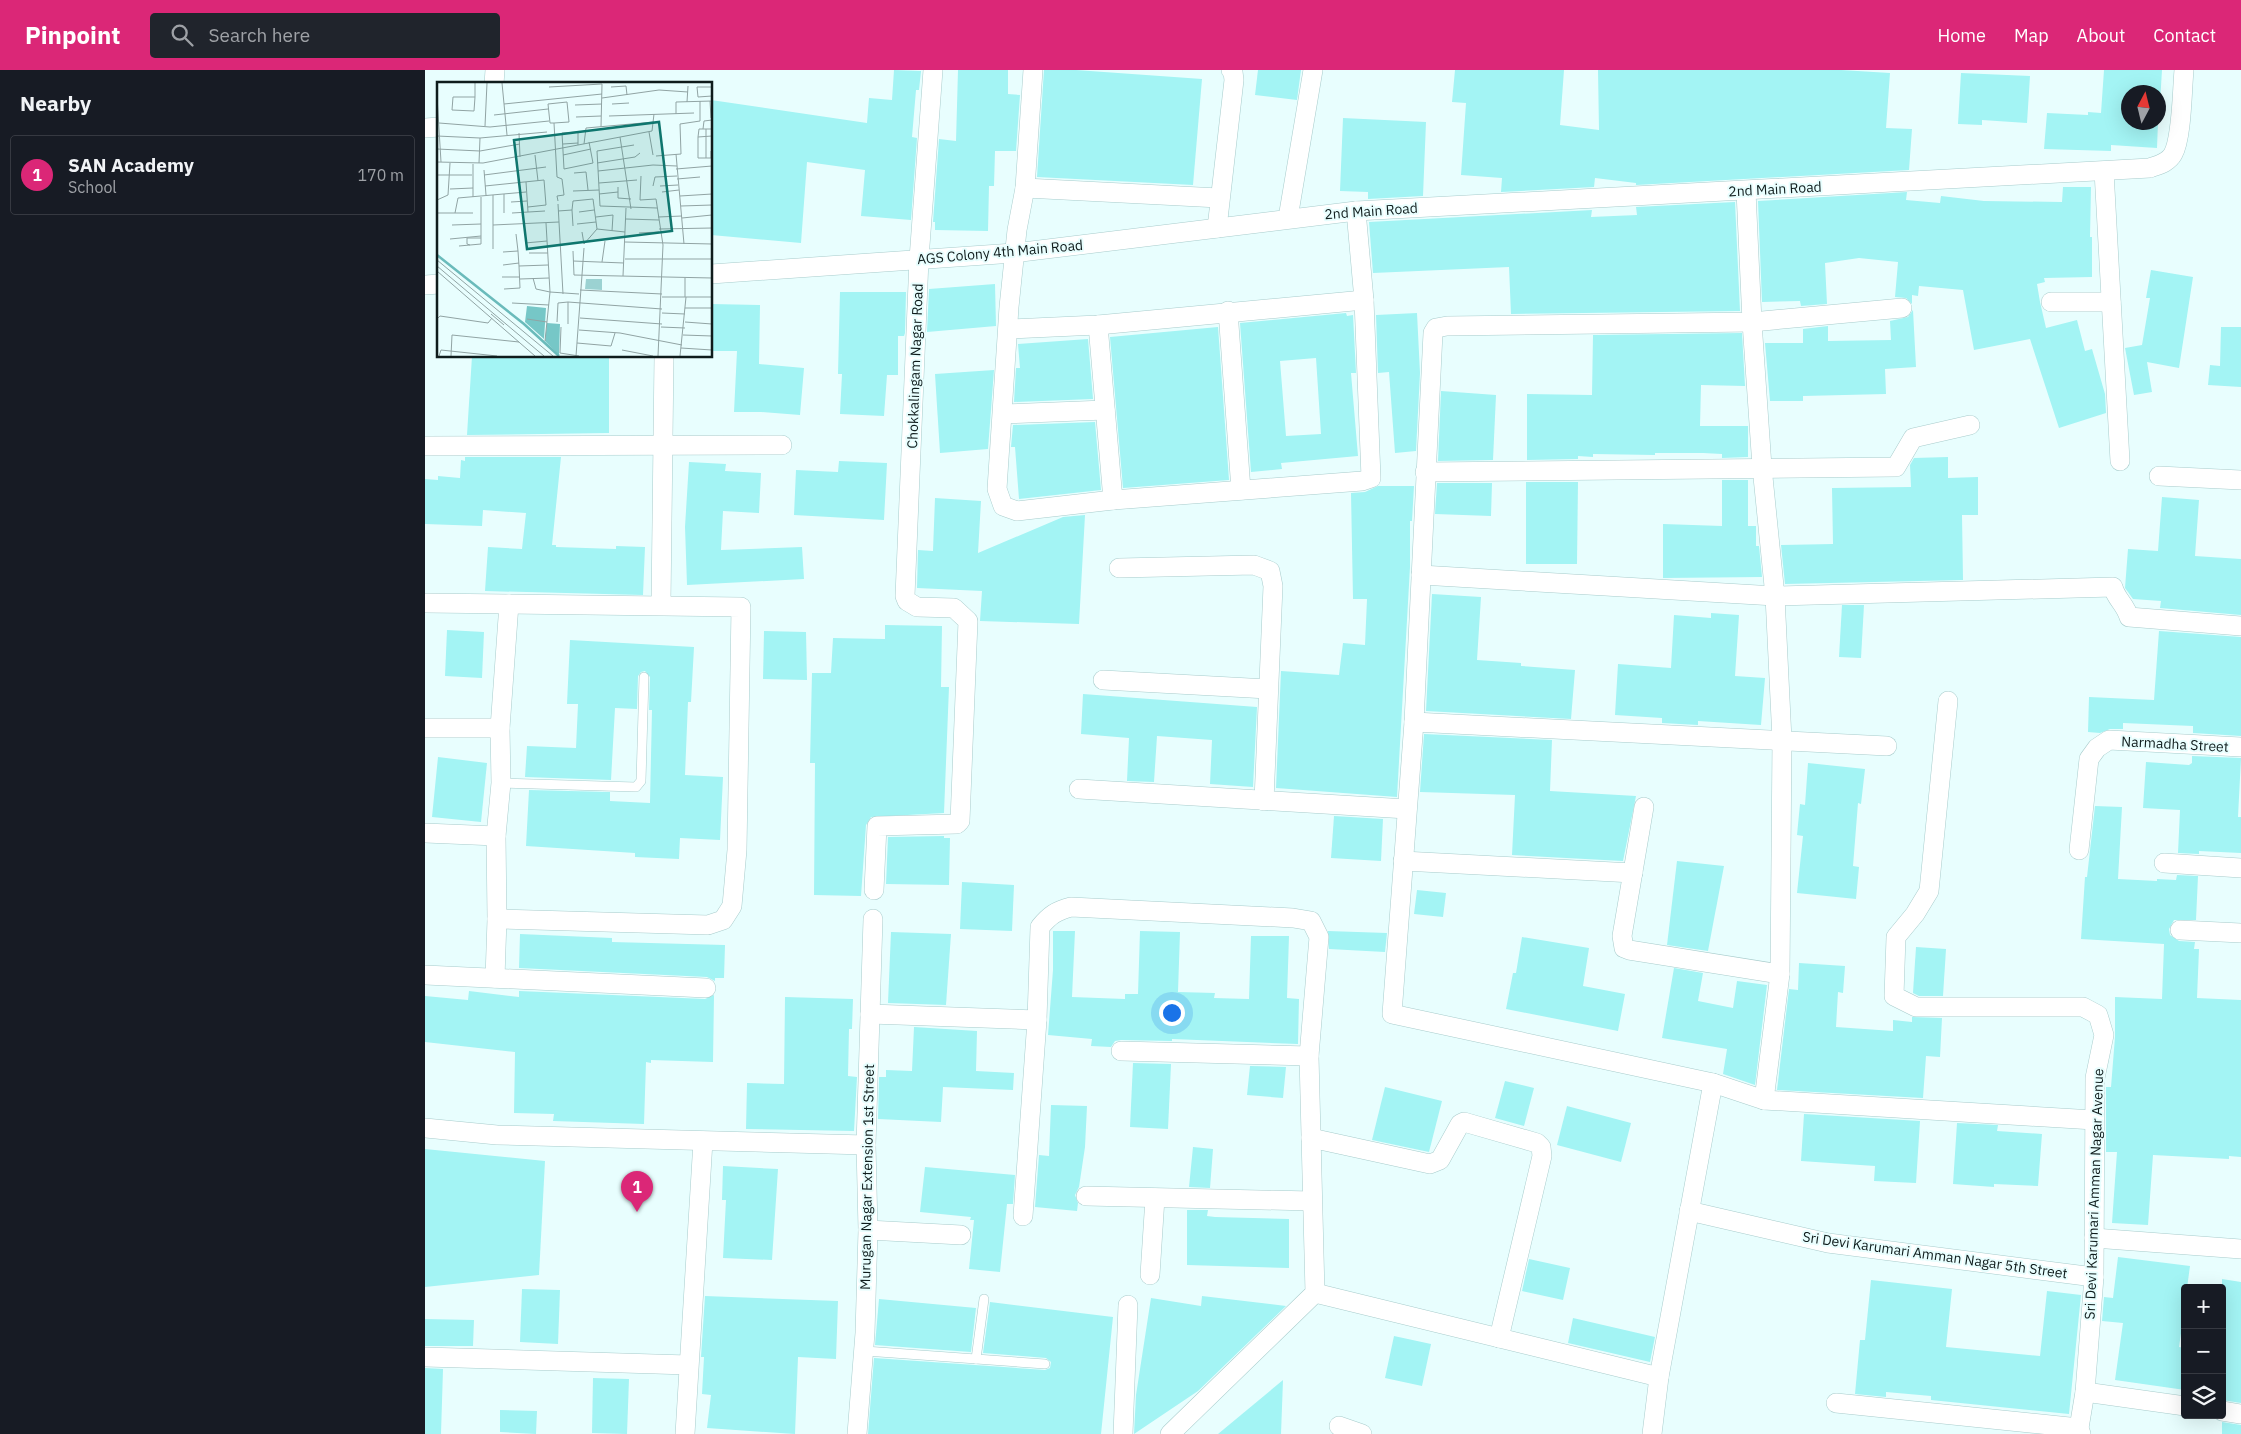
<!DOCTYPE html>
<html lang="en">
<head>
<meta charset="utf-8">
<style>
	body { margin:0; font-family:"IBM Plex Sans",sans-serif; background:#20242c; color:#f1f3f6 }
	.controls { position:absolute; right:15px; bottom:15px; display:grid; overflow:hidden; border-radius:5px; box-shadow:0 5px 20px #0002 }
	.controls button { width:45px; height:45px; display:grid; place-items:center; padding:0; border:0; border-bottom:1px solid #363941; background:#171b24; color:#f1f3f6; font:25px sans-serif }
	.compass { position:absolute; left:1696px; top:15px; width:45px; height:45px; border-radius:50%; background:#171b24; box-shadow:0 5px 20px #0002; rotate:7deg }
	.you { position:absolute; left:746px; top:942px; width:18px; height:18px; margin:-12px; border:4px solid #fff; border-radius:50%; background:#1a73e8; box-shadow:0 0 0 8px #1a73e833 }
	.badge { display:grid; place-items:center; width:32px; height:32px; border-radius:50%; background:#db2777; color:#fff; font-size:16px; font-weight:700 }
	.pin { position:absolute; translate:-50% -41px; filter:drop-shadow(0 1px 2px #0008) }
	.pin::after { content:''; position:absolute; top:26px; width:18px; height:15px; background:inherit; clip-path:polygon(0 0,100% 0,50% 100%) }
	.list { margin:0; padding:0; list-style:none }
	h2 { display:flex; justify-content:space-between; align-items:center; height:65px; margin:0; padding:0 20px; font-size:21px }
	h2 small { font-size:16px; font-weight:400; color:#9ea1a6 }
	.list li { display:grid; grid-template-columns:32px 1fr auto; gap:15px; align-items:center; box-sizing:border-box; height:80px; margin:0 10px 10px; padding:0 10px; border:1px solid #363941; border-radius:5px }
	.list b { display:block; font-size:19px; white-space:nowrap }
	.list p { margin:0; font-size:16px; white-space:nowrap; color:#9ea1a6 }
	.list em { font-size:16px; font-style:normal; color:#9ea1a6 }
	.icon { flex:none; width:28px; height:28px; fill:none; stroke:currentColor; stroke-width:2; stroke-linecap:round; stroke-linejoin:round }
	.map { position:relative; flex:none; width:1816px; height:1364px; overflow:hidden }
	header { display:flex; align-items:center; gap:30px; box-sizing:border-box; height:70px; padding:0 25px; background:#db2777; color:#fff }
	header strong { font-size:24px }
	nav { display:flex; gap:28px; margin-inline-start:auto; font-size:18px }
	.search { width:350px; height:45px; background:#20242c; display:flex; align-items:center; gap:12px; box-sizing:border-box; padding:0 18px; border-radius:5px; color:#9ea1a6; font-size:19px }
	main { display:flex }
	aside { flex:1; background:#171b24 }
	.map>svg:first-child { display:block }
	.building { fill:#a3f4f4; fill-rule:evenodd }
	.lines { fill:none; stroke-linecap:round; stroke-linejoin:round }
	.lane-casing { stroke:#a8cccc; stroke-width:10 }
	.street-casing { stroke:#a8cccc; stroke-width:20 }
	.lane { stroke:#fff; stroke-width:9 }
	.street { stroke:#fff; stroke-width:19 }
	.labels { text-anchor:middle; stroke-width:4; stroke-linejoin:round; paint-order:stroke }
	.street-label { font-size:14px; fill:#0f1c1c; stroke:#e8fefe }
	.inset-river { fill:none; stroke:#6abbbb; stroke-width:2.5 }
	.inset-road { fill:none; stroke:#91a4a4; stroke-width:1 }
	.view { fill:#0f766e; fill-opacity:0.15; stroke:#0f766e; stroke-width:2.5 }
	.inset-edge { fill:none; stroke:#0f1c1c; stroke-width:2.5 }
</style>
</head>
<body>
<header>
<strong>Pinpoint</strong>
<div class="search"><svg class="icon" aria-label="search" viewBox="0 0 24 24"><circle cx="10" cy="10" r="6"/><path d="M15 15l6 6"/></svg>Search here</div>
<nav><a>Home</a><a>Map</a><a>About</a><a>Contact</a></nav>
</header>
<main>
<aside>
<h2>Nearby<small></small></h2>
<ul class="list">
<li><span class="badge">1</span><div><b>SAN Academy</b><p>School</p></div><em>170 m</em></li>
</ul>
</aside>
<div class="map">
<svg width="1816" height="1364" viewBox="0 0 1816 1364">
	<rect width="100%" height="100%" fill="#e8fefe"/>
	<g class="building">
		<path d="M469,0L496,1L494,20H491L487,67L492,68L486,150L436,146L440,100L382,92L376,173L286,165V30L442,53L444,28L467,30Z"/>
		<path d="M533,0H583V24L595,25L591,81H570L569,116H564L563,161L510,160V152H508L514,69L531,71Z"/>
		<path d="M619,0H651L777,9L768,115L612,107Z"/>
		<path d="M833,0H876L872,30L830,25Z"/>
		<path d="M1030,0H1139L1135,55L1174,60L1173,0H1416L1465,3L1461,58L1487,59L1484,100L1211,115V113L1170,108L1169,117L1076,122L1077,108L1036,105L1041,33L1027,32Z"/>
		<path d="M1679,0H1737L1734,49V22H1704V52H1733L1732,78L1686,75V81L1619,79L1622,43L1663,45V42L1676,43Z"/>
		<path d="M1536,3L1605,6L1602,53L1557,50V55L1533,54Z"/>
		<path d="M918,48L1001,52L998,126L943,129V122L915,121Z"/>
		<path d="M1638,117H1666L1665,167H1667V207L1619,208L1620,212L1612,214L1615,232L1621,258L1652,250L1660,281L1667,279L1680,324L1681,343L1634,358L1605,269L1549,280L1538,220L1494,216L1493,226L1487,225V234L1481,228L1470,227L1473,192L1434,188L1400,193L1402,234L1376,236L1375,231L1337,232L1333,131L1482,122L1481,130L1515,133L1516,126L1559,131L1637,132Z"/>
		<path d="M1310,132L1315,241L1086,244L1084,197L948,203L944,152L1167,140L1166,147L1212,145L1211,137Z"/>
		<path d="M1726,200L1768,207L1754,298L1722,292L1727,322L1709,325L1700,278L1717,275L1725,228H1721Z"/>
		<path d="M570,214L571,256L502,262L504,219Z"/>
		<path d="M415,222H481L480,263L479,266H473V305H462L459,346L415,344L417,304H413Z"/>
		<path d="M286,234L335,235L334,294L379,298L375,345L336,342H309L312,281H286Z"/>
		<path d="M1488,240L1491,297L1460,299L1461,324L1378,326V331H1345L1340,273H1378V259L1403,256V271L1466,270L1465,251L1483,247Z"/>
		<path d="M921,243L922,246L928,245L931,303H926L933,386L856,393L857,399L826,402L815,253ZM891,288L896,364L861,366L855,291Z"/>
		<path d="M992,243L995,303L991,381L970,383L964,302L953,303L951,245Z"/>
		<path d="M793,257L804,410L698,418L685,267Z"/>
		<path d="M1796,257H1816V317L1783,315L1785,295L1795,296Z"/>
		<path d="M1317,263L1320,316L1276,315L1275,356H1323V387L1297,388V384L1278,383H1230V385L1168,384V387L1153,386V389L1102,390V324L1167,325L1168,265Z"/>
		<path d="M663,269L668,329L589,332L591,298H595L593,274Z"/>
		<path d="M47,286H184V363L42,365Z"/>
		<path d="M569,300L563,379L515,383L510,304Z"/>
		<path d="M1016,321L1071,325L1068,390L1013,391Z"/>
		<path d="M670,352L676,420L594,429L590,377H586L588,355Z"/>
		<path d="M40,387H136L127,475H131V477L191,479V476L220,477L218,525L60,521L63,477L97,479L101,443L58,440L57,456L0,454V409L13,410V406L35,408L36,390L40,391Z"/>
		<path d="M1523,387V408L1553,407V445H1537L1538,510L1360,514L1356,475L1408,474L1407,418L1486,417L1485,395L1489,388Z"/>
		<path d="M414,391L462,393L459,450L369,445L371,400L413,402Z"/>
		<path d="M264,392L301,394L300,401L336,403L334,443L298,441L296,480L377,477L379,509L262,515L260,457Z"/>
		<path d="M1297,410H1323V456H1331V476H1334L1337,507L1238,508V454L1297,456Z"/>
		<path d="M1101,412H1153L1152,494H1101Z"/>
		<path d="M1012,413H1067L1066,446L1010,444Z"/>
		<path d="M953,416H989L987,451H985V497L972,727L851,718L856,601L914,605L918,573L940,575L942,529H928L926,423L940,422Z"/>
		<path d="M1737,427L1774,430L1770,486L1816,489V545L1735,538L1736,531L1708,529L1703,522L1700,518L1703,479L1733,481Z"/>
		<path d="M510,428L556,431L553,483L638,447L660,445L654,554L555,551L557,521L492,518L493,480L508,481Z"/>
		<path d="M1007,524L1056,527L1052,590L1096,593V596L1150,600L1146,649L1001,641Z"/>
		<path d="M1417,535H1439L1436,588L1414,587Z"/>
		<path d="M1286,543L1314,545L1310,606L1340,608L1336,655L1273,651V655L1237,653V648L1190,645L1193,594L1246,598L1249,545L1286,548Z"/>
		<path d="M460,555L517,556L516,617H524L519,743L446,747L441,755L436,826L389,825L390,693H385L387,603H406L408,568L460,569Z"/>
		<path d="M22,560L59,562L57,608L20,606Z"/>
		<path d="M339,561L381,562L382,610L338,609Z"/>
		<path d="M1734,561L1816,567V666L1768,663V656L1698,653V659H1685L1675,663L1663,662L1664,627L1729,630Z"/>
		<path d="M145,570L269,577L266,632H263L260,705L298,707L295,770L255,768L254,789L210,787V783L101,776L104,720L185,722V731L225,733L227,640H224L225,607L220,601L216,602L213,606L212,639L190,638L186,710L100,707L102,676L151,678L153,634H142Z"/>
		<path d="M658,624L832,637L828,717L785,714L787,670L732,666L729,712L702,711L704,668L656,664Z"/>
		<path d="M999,664L1127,670L1125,721L1211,726L1198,791L1087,785L1090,725L995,722Z"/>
		<path d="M1767,686L1816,688L1813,747H1816V783L1774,781V784L1753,783L1755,740L1718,738L1721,692L1764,695L1767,693Z"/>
		<path d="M13,687L62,693L56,752L7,747Z"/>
		<path d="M1383,693L1440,699L1436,734L1433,733L1428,796L1434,797L1431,829L1372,823L1378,766L1372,765L1375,734L1380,735Z"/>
		<path d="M1670,736L1697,737L1693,809L1732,811V809L1751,810L1752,805L1773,806L1771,850H1749L1744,859L1745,865L1754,871L1770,872L1769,879H1774L1772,928L1816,930V1087L1804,1086V1089L1728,1085L1723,1155L1687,1153L1692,1082H1681V1017H1686L1690,967V927L1737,929L1739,874L1656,869L1660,807H1662Z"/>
		<path d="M909,746L958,749L956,791L906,788Z"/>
		<path d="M519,766V768H525L524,815L461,814L463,767Z"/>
		<path d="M1252,791L1299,796L1283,881L1242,875Z"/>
		<path d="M537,812L589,815L587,861L535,859Z"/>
		<path d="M992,820L1021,823L1018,847L989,844Z"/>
		<path d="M628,861H650L647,927L700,929V924H713L715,861L755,862L753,922L790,923L789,928L824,929L826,866H864L862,928L874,929L873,974L747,969V971L696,970L690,971L686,977L666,976L667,969L623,965L628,900Z"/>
		<path d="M903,861L962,863L960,882L904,879Z"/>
		<path d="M466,862L526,864L521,935L463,933Z"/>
		<path d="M95,864L187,868V872L300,875L299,908H290V911L282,907L94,898Z"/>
		<path d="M1097,867L1164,878L1158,916L1200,924L1193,961L1081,939L1088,903H1091Z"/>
		<path d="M1491,877L1521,879L1518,926H1494L1488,923Z"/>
		<path d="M1374,893L1420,896L1418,923L1413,922L1411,957L1468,961V950L1487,952V947L1517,948L1515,987L1501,986L1498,1028L1352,1020L1364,919L1373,920Z"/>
		<path d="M1249,898L1278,903L1273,931L1308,938L1312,911L1342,915L1330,1015L1298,1004L1302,979L1237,968Z"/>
		<path d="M44,921L94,927V921L280,929L289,925L288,992L226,990V993L221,992L219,1054L128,1051L129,1044L89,1043L90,982L0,972V926L43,930Z"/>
		<path d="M360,927L428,929L427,959H424L423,1006L432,1007L429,1061L321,1059L322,1013L359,1014Z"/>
		<path d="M489,957L552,961L551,1001L589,1003L588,1020L518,1017L516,1052L453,1049L454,1007H461V1000L487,1001Z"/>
		<path d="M708,993L746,994L743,1059L705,1057Z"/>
		<path d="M825,996L861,997L858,1028L822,1025Z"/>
		<path d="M1080,1011L1109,1018L1099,1056L1070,1048Z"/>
		<path d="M960,1017L1017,1031L1004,1082L947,1070Z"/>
		<path d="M626,1035L662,1036L660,1077L654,1117L650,1125L653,1133L652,1141L610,1137L614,1085L624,1086Z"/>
		<path d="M1142,1036L1206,1053L1196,1092L1132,1075Z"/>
		<path d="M1379,1044L1495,1051L1491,1113L1449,1111L1450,1096L1376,1091Z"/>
		<path d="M1532,1053L1573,1055L1572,1061L1617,1064L1613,1116L1569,1114V1117L1528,1114Z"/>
		<path d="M768,1077L788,1079L785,1118L764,1117Z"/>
		<path d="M0,1079L120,1091L114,1205L0,1217Z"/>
		<path d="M298,1096L353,1099L347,1190L298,1188L301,1130H297Z"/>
		<path d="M500,1097L590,1105L588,1134H582L575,1202L544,1199L549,1150H545L546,1147L495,1142Z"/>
		<path d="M762,1140H783L782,1146L790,1147L864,1149V1198L762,1195Z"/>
		<path d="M1693,1187L1765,1196L1762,1218H1760V1236L1754,1277L1760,1278V1320L1690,1310L1698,1253L1677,1251L1679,1227L1688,1228Z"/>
		<path d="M1104,1189L1145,1198L1138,1230L1097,1221Z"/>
		<path d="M1797,1209L1816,1212V1333L1797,1330L1800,1303H1797Z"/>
		<path d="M1446,1210L1527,1219L1521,1277L1615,1286L1622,1221L1656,1225L1644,1344L1506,1330V1326L1461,1322V1327L1430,1324L1435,1270H1440Z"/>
		<path d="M97,1219L135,1220L133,1274L95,1272Z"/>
		<path d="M280,1226L413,1231L411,1289L373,1287L370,1364L282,1358L286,1325L277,1324L279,1287H276Z"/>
		<path d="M777,1226L861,1236L773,1321L709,1364L711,1325L726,1228L776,1236Z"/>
		<path d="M454,1229L551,1238L546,1282L450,1275Z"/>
		<path d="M565,1232L688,1247L676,1364H443L449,1288L620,1300L625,1298L626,1292L621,1288L558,1283Z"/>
		<path d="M1148,1248L1230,1267L1225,1292L1143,1273Z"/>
		<path d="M0,1249L49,1250L48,1276H0Z"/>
		<path d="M969,1266L1006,1274L997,1316L960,1308Z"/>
		<path d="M0,1298L18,1299L16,1364H0Z"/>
		<path d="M168,1308L204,1309L202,1364L167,1363Z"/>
		<path d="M858,1310L856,1364H793Z"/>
		<path d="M75,1340L112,1341L111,1364L75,1362Z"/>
		<path d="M1797,1352L1816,1355V1364H1797Z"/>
	</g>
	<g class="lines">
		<g class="lane-casing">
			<g id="lane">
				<path d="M76,713L211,717L216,711L219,607"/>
				<path d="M440,1281L620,1294"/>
				<path d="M551,1289L559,1229"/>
			</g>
		</g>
		<g class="street-casing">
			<g id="street">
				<path d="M608,0L600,118L592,160L584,237L572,419L578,436L592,441L688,430L937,411L946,408L939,230L931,141"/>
				<path d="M69,14L70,0"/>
				<path d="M0,58L14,57"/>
				<path d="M1679,101L1695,391"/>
				<path d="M600,118L794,128"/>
				<path d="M1321,121L1327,252L1337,397L1350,526L1357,670L1355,904L1339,1030"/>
				<path d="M863,148L888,0"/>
				<path d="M792,158L809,10L808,2L806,0"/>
				<path d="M286,204L589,183L931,141L1725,98C1733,95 1743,93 1748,84C1757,68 1757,21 1759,0"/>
				<path d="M0,215L14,214"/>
				<path d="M1626,232H1686"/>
				<path d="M1477,238L1327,252L1022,256L1011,258L1008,263L989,652L967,944L1288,1013L1339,1030L1669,1050"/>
				<path d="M803,241L816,420"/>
				<path d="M673,255L688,430"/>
				<path d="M583,259L673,255L939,230"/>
				<path d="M578,344L680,340"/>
				<path d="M0,376L357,375"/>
				<path d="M1000,402L1471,397L1488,368L1545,355"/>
				<path d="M1734,406L1816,410"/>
				<path d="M694,498L829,495L845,501L848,516L839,731"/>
				<path d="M996,505L1350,526L1688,517C1691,529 1700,534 1704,547L1816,556"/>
				<path d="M0,533L316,537L312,780L307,836L298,850L283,855L72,849"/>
				<path d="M236,534L239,286"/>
				<path d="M678,610L843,619"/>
				<path d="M1523,631L1504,821L1490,844L1471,867L1469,926L1491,937H1658L1673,945L1679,965L1670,1008L1669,1207L1660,1322L1654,1358L1656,1364"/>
				<path d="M989,652L1462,676"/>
				<path d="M0,658H75"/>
				<path d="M654,719L982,739"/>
				<path d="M1219,737L1197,866L1199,878L1204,880L1355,904"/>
				<path d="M0,763L71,766"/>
				<path d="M1654,780L1664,689L1672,678L1684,670L1816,677"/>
				<path d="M978,791L1208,803"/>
				<path d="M1739,793L1816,798"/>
				<path d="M449,820L452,756L532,754L535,751L543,551L529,538L492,537L482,531L480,526L494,189L508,0"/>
				<path d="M1755,860L1816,863"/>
				<path d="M0,905L281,918"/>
				<path d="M70,908L72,849L71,766L76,713L75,658L84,534"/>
				<path d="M445,944L612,950L615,857C625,845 631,841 646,837L868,848L886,851L894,867L884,986L890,1223L745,1364"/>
				<path d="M696,981L884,986"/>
				<path d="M0,1058L72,1065L441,1075"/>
				<path d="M886,1068L1005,1094L1015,1090L1035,1054L1039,1052L1112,1073L1116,1077L1117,1086L1074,1268"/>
				<path d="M661,1126L886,1131"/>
				<path d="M1264,1141L1403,1173L1669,1207"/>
				<path d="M598,1146L612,950"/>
				<path d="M443,1160L536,1165"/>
				<path d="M1669,1168L1816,1179"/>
				<path d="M725,1205L730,1128"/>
				<path d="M890,1223L1234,1307"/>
				<path d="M0,1287L263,1295"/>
				<path d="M1660,1322L1760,1336"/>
				<path d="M1411,1333L1654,1358"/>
				<path d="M1797,1341L1816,1344"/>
				<path d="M914,1356L937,1364"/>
				<path d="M260,1364L278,1071"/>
				<path d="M432,1364L440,1263L443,1160L441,1075L448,849"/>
				<path d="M698,1364L703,1235"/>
				<path d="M1227,1364L1234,1307L1288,1013"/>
			</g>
		</g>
		<use href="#lane" class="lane"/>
		<use href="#street" class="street"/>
	</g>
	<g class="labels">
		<g class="street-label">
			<text transform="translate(1350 119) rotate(-3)" y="5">2nd Main Road</text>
			<text transform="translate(946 141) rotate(-4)" y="5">2nd Main Road</text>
			<text transform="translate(575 182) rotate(-5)" y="5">AGS Colony 4th Main Road</text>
			<text transform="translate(490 296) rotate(-88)" y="5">Chokkalingam Nagar Road</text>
			<text transform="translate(1750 674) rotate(3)" y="5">Narmadha Street</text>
			<text transform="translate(442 1107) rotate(-89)" y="5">Murugan Nagar Extension 1st Street</text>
			<text transform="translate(1669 1124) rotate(-88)" y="5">Sri Devi Karumari Amman Nagar Avenue</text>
			<text transform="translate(1510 1185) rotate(8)" y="5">Sri Devi Karumari Amman Nagar 5th Street</text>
		</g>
	</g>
	<g transform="translate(12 12)">
		<rect width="275" height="275" fill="#e8fefe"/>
		<path d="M149,197H165V208L148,207Z" fill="#9bd2d2"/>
		<path d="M90,224L109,226L107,257L88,240ZM110,241L123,242L122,273L108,259Z" fill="#76c7c7"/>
		<path class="inset-river" d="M0,173L87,242L122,274"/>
		<path class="inset-road" d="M38,1V15L37,29L15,28L16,15H38M65,1L70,53M112,5L165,2L164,45M174,5L189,4L190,13M275,5H260L261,15L275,14M0,14L4,80M165,16L222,8L251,10M273,19L274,36M250,20L251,4M67,22L165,12M175,22L192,21M138,23L165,22M239,32V20L275,19M57,33L111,27M172,34L257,31M139,35L164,34M2,41L53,45L112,39M117,41H113L111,22L130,20L132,40L117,41L120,95L125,97L127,113L120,114L121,119M48,44L50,1M266,47L267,39L275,38M269,47V76H274V69M212,50L216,73M82,51L83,75M0,54L43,56L110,50M183,55L194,127M261,55L262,47H275M126,62L141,61M147,62L149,46L217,40M141,63V50L125,51L127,87L156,81L152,60M197,63L160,69L163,124L220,126M0,67L43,69L83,62M239,72L247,162M98,73L101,99M126,73L154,67M219,74L244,72L243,42L263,39V19M269,76H261V55L275,54M0,80L46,81L215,49L217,32M42,81L43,56M160,81L198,75L203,71M36,82V115M239,87L275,84M47,88L49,113M161,89L216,83L240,84M137,91L149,90L151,108M0,93H35M47,93L109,85M204,94L203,118L219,117L226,163L221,274M240,97L263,95M89,100L91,130M162,101L200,98M48,104L107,98L109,123L91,125M216,104L218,95L240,94M223,104L241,103M181,105V116L194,117M13,107L36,106M136,109L162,108M225,110L242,108M67,112V131M162,112L181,110M56,113V143L122,140M243,114L275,112M0,118L11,113L13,81M74,120L90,119M121,122L126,212M244,124L275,123M135,128L136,144M121,129L135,128L136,119L156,117L160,147L147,162L145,150M142,130L157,128M0,131H36M18,131L21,116L89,110M75,131L108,129M159,135L176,133L175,149M221,135L245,134M245,136L275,133M189,137L222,138M109,141L113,210L142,212M140,142L159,140M15,143L44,142M56,143V167M160,147L188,150M222,147L275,146M202,151L222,150M79,152L81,169M13,157L44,154M188,160L275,162M88,161L110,159M33,163L30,162V156H44M22,164L44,162V115M136,169L137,193L275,196M66,170L81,169L82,184L83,206L67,207M92,171H111M188,177H275M0,178L116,274M136,179L187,181M165,180L168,159M66,183L82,181M0,184L107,274M82,184L111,183M0,189L98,274M186,194L189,126M65,195H83M96,196L99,207L113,210L108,259M248,196V215M83,197L112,196M143,208L225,212M225,215H275M75,221L112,223M248,226H275M225,231L248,232M54,232L67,243M143,236L225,242M0,237L3,234L51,241L55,236M90,237L110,240M120,240L121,221L131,220M248,240L275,242M131,242V220L225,227M124,245L123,271L142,274M224,245L248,246M142,248L183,251L245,263M246,253L275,254M140,261L174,264L178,251M244,266L275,268M185,268L216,274M2,274L4,268L60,274M14,274L15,253L82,260M139,274L147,166M243,274L249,215"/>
		<path class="view" d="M222,40L235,149L90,167L77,58Z"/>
		<rect width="275" height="275" class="inset-edge"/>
	</g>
</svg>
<div class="controls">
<button>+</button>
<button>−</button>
<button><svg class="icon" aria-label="layers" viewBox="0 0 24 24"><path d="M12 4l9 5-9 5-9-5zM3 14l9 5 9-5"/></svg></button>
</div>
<svg class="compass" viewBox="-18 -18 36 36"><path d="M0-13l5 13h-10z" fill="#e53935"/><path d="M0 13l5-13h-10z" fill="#9ea1a6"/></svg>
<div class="you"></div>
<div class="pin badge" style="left:212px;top:1142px">1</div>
</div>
</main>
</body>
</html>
